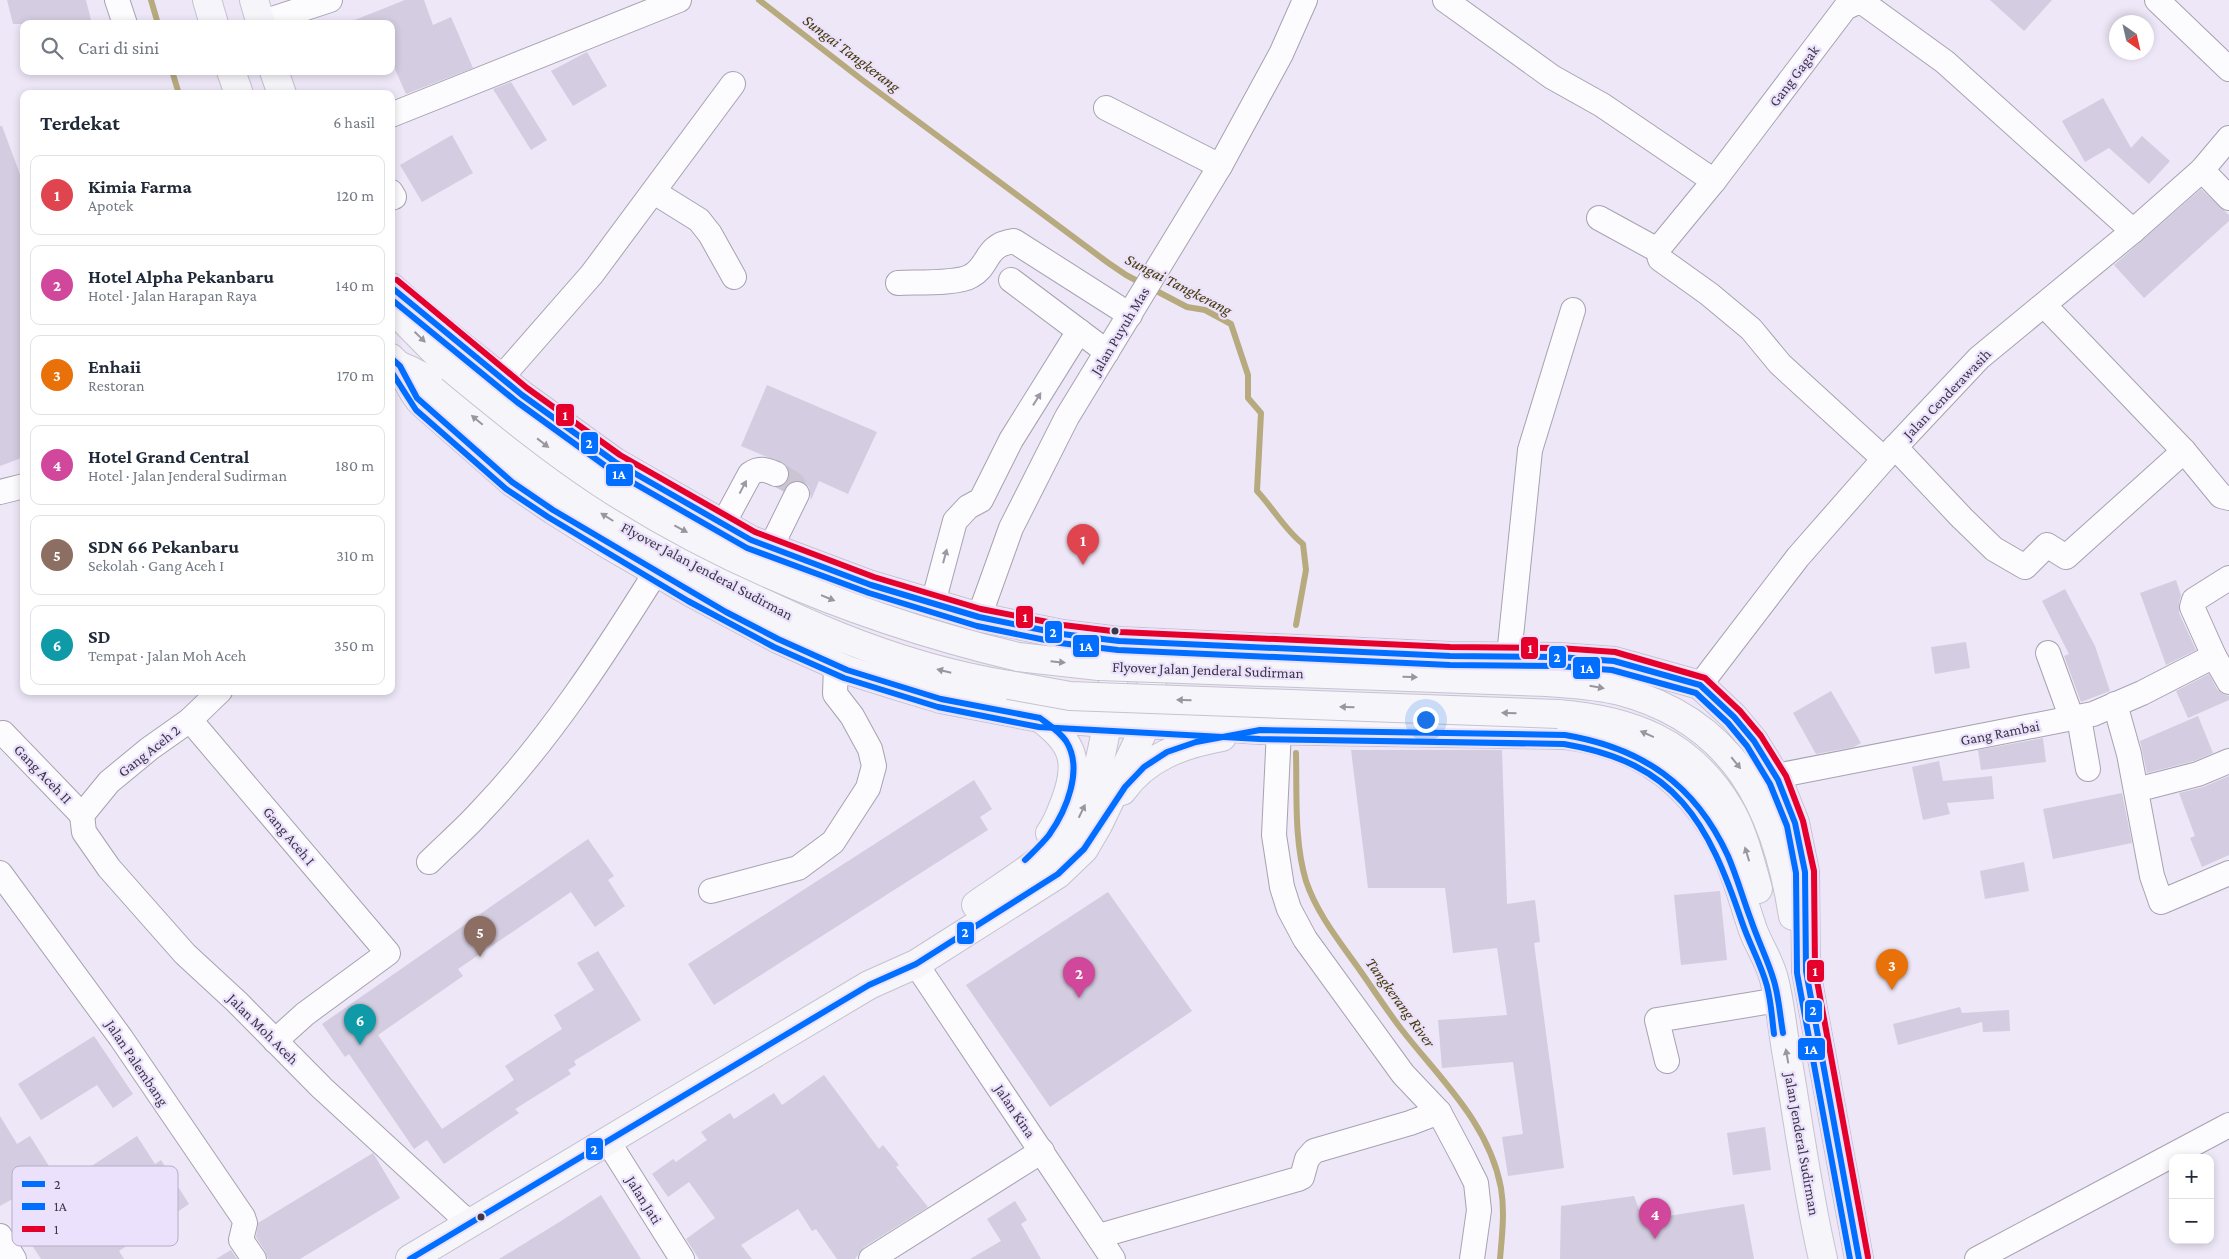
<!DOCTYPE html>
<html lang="id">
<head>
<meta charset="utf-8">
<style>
	body { margin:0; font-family:"Crimson Pro",serif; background:#f6f6f7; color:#1f2937 }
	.controls { position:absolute; right:15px; bottom:15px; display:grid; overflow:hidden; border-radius:10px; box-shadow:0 2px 8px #0003 }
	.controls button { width:45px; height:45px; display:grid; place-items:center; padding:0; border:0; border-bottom:1px solid #e0e1e3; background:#fff; color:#1f2937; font:25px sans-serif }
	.compass { position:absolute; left:2109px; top:15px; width:45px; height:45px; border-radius:50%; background:#fff; box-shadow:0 2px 8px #0003; rotate:146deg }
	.you { position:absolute; left:1425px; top:719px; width:18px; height:18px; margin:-12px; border:4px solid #fff; border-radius:50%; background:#1a73e8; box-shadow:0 0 0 8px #1a73e833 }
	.badge { display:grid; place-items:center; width:32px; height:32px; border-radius:50%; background:#0b8043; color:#fff; font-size:16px; font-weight:700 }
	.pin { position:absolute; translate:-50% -41px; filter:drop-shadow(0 1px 2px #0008) }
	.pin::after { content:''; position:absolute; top:26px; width:18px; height:15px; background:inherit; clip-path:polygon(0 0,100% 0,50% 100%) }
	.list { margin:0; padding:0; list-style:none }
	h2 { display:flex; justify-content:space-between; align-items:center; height:65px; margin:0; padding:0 20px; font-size:21px }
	h2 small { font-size:16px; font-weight:400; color:#747a83 }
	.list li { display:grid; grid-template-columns:32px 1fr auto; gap:15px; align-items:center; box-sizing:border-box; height:80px; margin:0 10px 10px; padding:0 10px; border:1px solid #e0e1e3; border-radius:10px }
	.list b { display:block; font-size:19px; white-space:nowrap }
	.list p { margin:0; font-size:16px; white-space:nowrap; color:#747a83 }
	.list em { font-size:16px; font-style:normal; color:#747a83 }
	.icon { flex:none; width:28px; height:28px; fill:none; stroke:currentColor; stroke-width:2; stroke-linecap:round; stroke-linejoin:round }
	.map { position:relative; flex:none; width:2229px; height:1259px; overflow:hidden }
	.search { position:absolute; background:#fff; box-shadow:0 2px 8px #0003; left:20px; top:20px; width:375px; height:55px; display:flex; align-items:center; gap:12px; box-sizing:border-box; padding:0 18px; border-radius:10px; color:#747a83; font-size:19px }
	.panel { position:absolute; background:#fff; box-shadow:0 2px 8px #0003; left:20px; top:90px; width:375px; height:605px; border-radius:10px }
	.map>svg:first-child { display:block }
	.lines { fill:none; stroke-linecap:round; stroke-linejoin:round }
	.stream { stroke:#b6aa7e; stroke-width:6 }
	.building { fill:#d4cce0 }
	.minor-tunnel { stroke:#cac4d3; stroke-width:24; stroke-dasharray:24 12; stroke-linecap:butt }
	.minor-casing { stroke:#a7a2b0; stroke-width:26 }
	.major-casing { stroke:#c6c2cf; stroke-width:30 }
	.minor { stroke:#fcfbfe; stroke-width:24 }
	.major { stroke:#f6f5fa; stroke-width:28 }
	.major-bridge-casing { stroke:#c6c2cf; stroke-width:30; stroke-linecap:butt }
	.major-bridge { stroke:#f6f5fa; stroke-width:28 }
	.bus-1-casing { stroke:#ebe1fd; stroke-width:10 }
	.bus-2-casing { stroke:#ebe1fd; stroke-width:10 }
	.bus-3-casing { stroke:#ebe1fd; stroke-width:10 }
	.bus-1 { stroke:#006eff; stroke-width:6 }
	.bus-2 { stroke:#006eff; stroke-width:6 }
	.bus-3 { stroke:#e4002b; stroke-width:6 }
	.oneway { fill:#9996a0 }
	.oneway2 { fill:#9c99a2 }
	.bus-dot { fill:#3c3745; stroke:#ebe1fd; stroke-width:2 }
	.labels { text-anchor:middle; stroke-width:4.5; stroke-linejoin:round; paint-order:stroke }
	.street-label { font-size:15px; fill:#3c3745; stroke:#ebe1fd }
	.water-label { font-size:16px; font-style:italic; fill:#443900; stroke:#ebe1fd }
	.key { fill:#ebe1fd; stroke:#b6aec6; stroke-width:1 }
	.key-label { font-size:14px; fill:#3c3745 }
	.line-badge { stroke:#ebe1fd; stroke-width:2 }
	.badge-label { font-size:14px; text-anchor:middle; font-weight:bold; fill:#fff }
</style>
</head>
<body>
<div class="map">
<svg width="2229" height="1259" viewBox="0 0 2229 1259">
	<rect width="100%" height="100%" fill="#ede7f7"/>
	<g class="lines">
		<g class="stream">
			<path d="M151,0L158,24"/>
			<path d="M759,0L861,79L1107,262L1126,275L1187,307L1205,310L1231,324L1248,375V398L1261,413L1257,491C1273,508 1285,530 1303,544L1306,570L1296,625"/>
			<path d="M172,71L179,94"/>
			<path d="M1296,753C1297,794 1294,841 1306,881C1316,911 1336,937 1354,962C1370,984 1385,1008 1402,1030C1440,1079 1489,1123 1501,1188C1505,1212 1502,1235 1500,1259"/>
		</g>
	</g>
	<g class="building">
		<path d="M7,0H86L92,24H13Z"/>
		<path d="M405,0H424L433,25L451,17L473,68L406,94L391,60V24L347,23Z"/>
		<path d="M1990,0H2052L2024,31Z"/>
		<path d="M587,52L607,86L573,106L551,71Z"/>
		<path d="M511,82L547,140L531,150L493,89Z"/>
		<path d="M2103,98L2131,148L2142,136L2170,161L2149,184L2109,148L2085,162L2062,121Z"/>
		<path d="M0,126H2L24,185V457L0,466Z"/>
		<path d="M452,135L473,173L422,202L400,165Z"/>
		<path d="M2201,189L2229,215V221L2144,298L2114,265Z"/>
		<path d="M767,385L877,432L848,494L819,481L811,500L809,487L803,482L796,480L790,482L784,488L780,487L789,479V472L786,465L741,446Z"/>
		<path d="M2176,580L2181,595L2179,603V613L2196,650L2166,665L2140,593Z"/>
		<path d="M2065,589L2095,646L2110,691L2081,702L2064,656L2069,654L2042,601Z"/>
		<path d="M1966,642L1970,668L1935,674L1931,647Z"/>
		<path d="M2209,674L2217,689L2223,694L2229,696V700L2188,718L2176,691Z"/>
		<path d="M1831,691L1861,743L1854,747L1816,754L1793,713Z"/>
		<path d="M2198,716L2213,753L2194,761L2147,773L2140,741Z"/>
		<path d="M2043,738L2046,762L1981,770L1978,750Z"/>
		<path d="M1351,750H1502L1507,904L1535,900L1540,942L1534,943L1564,1168L1508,1176L1502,1137L1523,1134L1513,1062L1442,1068L1438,1020L1507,1015L1497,948L1453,953L1445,888H1368Z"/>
		<path d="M1939,761L1943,781L1992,776L1994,799L1947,803L1950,814L1923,820L1912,767Z"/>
		<path d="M2229,776V855L2202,867L2190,838L2195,836L2179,793L2203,787Z"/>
		<path d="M974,780L992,809L980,817L988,830L714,1005L688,964Z"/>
		<path d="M2122,793L2132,843L2053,859L2043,809Z"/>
		<path d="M588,839L614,876L608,880L625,906L595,927L571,892L458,969L463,976L378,1035L442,1129L514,1080L505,1066L562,1029L554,1015L594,990L577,963L598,951L641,1020L574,1061L576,1065L568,1070L571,1074L515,1109L519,1113L444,1164L427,1140L414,1149L349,1054L345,1057L322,1024Z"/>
		<path d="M2024,862L2029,891L1985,899L1980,871Z"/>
		<path d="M1720,891L1727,960L1681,965L1674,895Z"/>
		<path d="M1108,892L1192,1011L1050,1107L966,985Z"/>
		<path d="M1960,1007L1962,1013L2009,1010L2010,1031L1983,1032L1982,1022L1898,1045L1893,1024Z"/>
		<path d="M94,1036L133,1094L113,1108L97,1085L41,1120L18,1084Z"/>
		<path d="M824,1075L879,1149L883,1145L899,1165L896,1167L928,1207L864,1247L855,1259H837L816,1229L812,1231L798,1209L741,1245L752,1259H699L686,1239L715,1218L689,1182L668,1197L652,1174L673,1159L676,1162L707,1140L701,1132L730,1113L734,1119L774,1093L782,1105Z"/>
		<path d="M0,1116L17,1144L30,1136L64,1190L56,1195L79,1230L115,1207L90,1167L137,1136L155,1164L161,1160L189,1204L119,1251L124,1259H41L26,1236L43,1225L23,1193L0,1206Z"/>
		<path d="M1765,1127L1771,1170L1733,1175L1727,1133Z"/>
		<path d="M373,1153L400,1198L300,1259H268L265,1251L256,1237L258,1223Z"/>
		<path d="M601,1195L641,1259H499L561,1221Z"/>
		<path d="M1634,1196L1643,1220L1744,1204L1754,1259H1560L1561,1206Z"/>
		<path d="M1015,1201L1027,1220L1021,1224L1041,1259H970L1001,1241L987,1219Z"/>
		<path d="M231,1250L237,1259H216Z"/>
	</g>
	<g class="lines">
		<path class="minor-tunnel" d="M776,474C785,479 797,482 797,494"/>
		<g class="minor-casing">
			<g id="minor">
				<path d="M117,0L125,24"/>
				<path d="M1445,0L1552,77L1602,105L1714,181L1845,8L1857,2L1865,4L1945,62L2133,231"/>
				<path d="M2157,0L2229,69"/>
				<path d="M260,23L330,0"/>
				<path d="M1106,108L1220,166"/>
				<path d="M391,115L679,0"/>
				<path d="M2202,170L2229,198"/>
				<path d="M391,192L394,197L391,198"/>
				<path d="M654,192L699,220L710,234L734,277"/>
				<path d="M1599,218L1652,247H1657L1663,243L1714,181"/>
				<path d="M1657,247L1660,259L1709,294L1751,329L1780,364L1884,459"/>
				<path d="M1011,280L1107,352"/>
				<path d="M898,283C915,282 958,284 971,276C990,266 984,245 1014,241L1130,315"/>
				<path d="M2044,305L2184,451L2221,496L2229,498"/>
				<path d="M501,378L592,274L733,84"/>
				<path d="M1895,447L1962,518L1994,549L2025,567L2047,545L2066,557L2184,451"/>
				<path d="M0,492L24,486"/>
				<path d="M723,524L750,474C760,467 766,470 776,474"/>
				<path d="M771,547L797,494"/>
				<path d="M2229,578L2194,600L2192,607L2214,656L2229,682"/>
				<path d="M933,603L955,521L968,507L981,500L1011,440L1079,331"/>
				<path d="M979,617L1011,528L1067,417L1220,166L1281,54L1305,0"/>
				<path d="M2048,653L2072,719"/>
				<path d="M1509,656L1530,450L1573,310"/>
				<path d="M1700,685L1798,557L1884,459L1979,358L2133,231L2202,170L2229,138"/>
				<path d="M2115,704L2129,754L2152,876L2161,902L2229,873"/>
				<path d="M2079,718L2088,769"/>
				<path d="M190,720L388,953L305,1014L275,1041"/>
				<path d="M1279,730L1274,835L1282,887L1289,909L1305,939L1403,1074L1439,1112L1464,1159L1476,1183L1479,1210L1472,1259"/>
				<path d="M3,733L82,815"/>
				<path d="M1776,776L2093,714L2142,693L2214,656"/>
				<path d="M2136,790L2198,774L2229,761"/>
				<path d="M82,815L84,832L109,868L185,954L237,1002L322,1088L469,1223"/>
				<path d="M82,815L109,782L149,749L190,720L220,691"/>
				<path d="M429,862C446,845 465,829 481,811C549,740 604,655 656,572"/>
				<path d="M0,873L121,1038L243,1217L245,1223L241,1240L254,1259"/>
				<path d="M711,891L798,868L833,842L868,788L874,766L870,749L852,716L835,694L836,665"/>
				<path d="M916,964L1113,1259"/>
				<path d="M1667,1061L1657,1020L1778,1000"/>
				<path d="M607,1140L682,1259"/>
				<path d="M0,1236L14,1259"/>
				<path d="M1099,1236L1298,1179L1302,1177L1307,1159L1314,1151L1410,1123L1439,1112"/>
				<path d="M871,1259L1042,1151"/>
				<path d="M1977,1259L2229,1125"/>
			</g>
		</g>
		<g class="major-casing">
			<g id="major">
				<path d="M207,0L214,24"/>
				<path d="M254,0L261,24"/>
				<path d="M231,71L239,94"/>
				<path d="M274,71L282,94"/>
				<path d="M391,287L419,312L522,395L615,462L751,540L871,585L979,617L1062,634L1119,641L1450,656L1559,657L1614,661L1700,685L1734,717L1754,741L1778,780L1795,823L1805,872L1806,971L1859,1259"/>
				<path d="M394,310L451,368"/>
				<path d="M391,358C406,371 409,390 422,403L512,482L553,510L611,546L692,593L778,639L847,670L901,687L941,699L1040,718L1108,723L1216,727L1260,730L1565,735C1636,743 1689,780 1722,844C1736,872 1743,901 1753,930C1759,946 1770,962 1774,979C1780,1002 1782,1026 1786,1050C1798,1119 1807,1190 1823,1259"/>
				<path d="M400,366C433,379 453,399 479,422C504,443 529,465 556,484C594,511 635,534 676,557C780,615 890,666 1009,685"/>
				<path d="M1018,657L1099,666"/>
				<path d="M1548,682C1572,684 1597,685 1620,691C1734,721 1776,807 1793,916"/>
				<path d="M1558,714C1630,720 1689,741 1728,806C1743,830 1750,861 1758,889"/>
				<path d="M1040,718C1074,743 1080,762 1065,802C1061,812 1057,824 1050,833"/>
				<path d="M1122,791C1146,757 1183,744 1222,737"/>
				<path d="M976,905C1006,884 1039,864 1065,838C1102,800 1111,697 1118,645"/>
				<path d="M410,1259L869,985L916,964L1058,874L1084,849L1098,825L1146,725L1157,645"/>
			</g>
		</g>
		<use href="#minor" class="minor"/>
		<use href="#major" class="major"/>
		<g class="major-bridge-casing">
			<g id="major-bridge">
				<path d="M451,368C500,408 548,448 601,483C728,566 872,622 1018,657"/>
				<path d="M1099,666L1548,682"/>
				<path d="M1009,685L1070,696L1558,714"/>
			</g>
		</g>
		<use href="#major-bridge" class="major-bridge"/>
		<g class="bus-1-casing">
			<g id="bus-1">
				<path d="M391,287L522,395L615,462L751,540L871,585L979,617L1062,634L1119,641L1450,656L1559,657L1614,661L1700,685L1734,717L1754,741L1778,780L1795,823L1805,872L1806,971L1859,1259"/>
				<path d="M391,358L400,366L417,398L512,482L553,510L726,612L778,639L847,670L941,699L1040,718C1049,725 1059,731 1066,741C1084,769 1066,811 1049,835C1042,844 1033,852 1025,860"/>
				<path d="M410,1259L869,985L916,964L1058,874L1084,849L1125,787L1144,767L1167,752L1196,742L1260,730L1565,735C1642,748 1695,784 1728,856C1737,877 1743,899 1751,920C1758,941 1768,960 1774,981C1779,998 1780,1016 1783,1033"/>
			</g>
		</g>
		<g class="bus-2-casing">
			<g id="bus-2">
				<path d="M391,299L517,402L611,470L747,548L869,593L977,626L1060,643L1118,650L1450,665L1559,666L1612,670L1696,693L1728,723L1747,746L1770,784L1787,826L1796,873L1797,973L1850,1259"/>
				<path d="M391,371L416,410L506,489L548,517L688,601L774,647L844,678L938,707L1039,727L1260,739L1564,744C1677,763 1708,822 1742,922C1749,943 1761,964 1767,986C1771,1001 1772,1018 1774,1034"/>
			</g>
		</g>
		<g class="bus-3-casing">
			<path id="bus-3" d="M397,280L527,388L620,455L755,532L874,577L981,609L1063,625L1120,632L1450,647L1559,648L1615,652L1705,678L1740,711L1761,736L1786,776L1803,821L1814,871L1815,970L1868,1257"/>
		</g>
		<use href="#bus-1" class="bus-1"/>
		<use href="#bus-2" class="bus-2"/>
		<use href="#bus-3" class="bus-3"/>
	</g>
	<defs><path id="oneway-solid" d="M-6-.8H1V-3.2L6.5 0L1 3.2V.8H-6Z" transform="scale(1.25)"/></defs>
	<g class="oneway">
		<use href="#oneway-solid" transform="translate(420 337) rotate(44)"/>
		<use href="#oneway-solid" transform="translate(477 420) rotate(-140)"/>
		<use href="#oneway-solid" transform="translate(543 443) rotate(38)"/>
		<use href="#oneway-solid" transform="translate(607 517) rotate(-148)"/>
		<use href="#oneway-solid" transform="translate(681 529) rotate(28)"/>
		<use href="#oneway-solid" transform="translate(828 598) rotate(22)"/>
		<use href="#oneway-solid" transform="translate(1058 662) rotate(6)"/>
		<use href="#oneway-solid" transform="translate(944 671) rotate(-166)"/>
		<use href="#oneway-solid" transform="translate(1410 677) rotate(2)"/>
		<use href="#oneway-solid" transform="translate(1597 687) rotate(10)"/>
		<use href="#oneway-solid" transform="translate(1184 700) rotate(-178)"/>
		<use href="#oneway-solid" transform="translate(1347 707) rotate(-178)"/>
		<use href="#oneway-solid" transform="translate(1509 713) rotate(-178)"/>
		<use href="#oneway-solid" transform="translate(1647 734) rotate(-156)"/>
		<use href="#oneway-solid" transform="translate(1736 763) rotate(51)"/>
		<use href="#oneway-solid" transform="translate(1082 811) rotate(-64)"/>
		<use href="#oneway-solid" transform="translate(1747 854) rotate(-107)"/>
		<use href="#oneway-solid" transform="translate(1787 1056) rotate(-100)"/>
	</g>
	<g class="oneway2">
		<use href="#oneway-solid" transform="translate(1037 399) rotate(-58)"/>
		<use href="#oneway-solid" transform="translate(743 487) rotate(-62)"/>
		<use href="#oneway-solid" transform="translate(945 556) rotate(-75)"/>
	</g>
	<g class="bus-dot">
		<circle cx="1115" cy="631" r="4.5"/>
		<circle cx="481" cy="1217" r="4.5"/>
	</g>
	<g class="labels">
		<g class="street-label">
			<text transform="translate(1794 76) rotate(-53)" y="5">Gang Gagak</text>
			<text transform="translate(1120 331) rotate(-59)" y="5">Jalan Puyuh Mas</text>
			<text transform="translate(1947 394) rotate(-46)" y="5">Jalan Cenderawasih</text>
			<text transform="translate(707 571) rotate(28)" y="5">Flyover Jalan Jenderal Sudirman</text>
			<text transform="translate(1208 670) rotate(2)" y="5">Flyover Jalan Jenderal Sudirman</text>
			<text transform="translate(2000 733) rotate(-11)" y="5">Gang Rambai</text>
			<text transform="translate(149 751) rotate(-38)" y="5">Gang Aceh 2</text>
			<text transform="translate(43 774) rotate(46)" y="5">Gang Aceh II</text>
			<text transform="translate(289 836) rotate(50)" y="5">Gang Aceh I</text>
			<text transform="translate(263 1029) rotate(45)" y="5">Jalan Moh Aceh</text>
			<text transform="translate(137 1063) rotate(56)" y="5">Jalan Palembang</text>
			<text transform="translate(1015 1111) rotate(56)" y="5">Jalan Kina</text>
			<text transform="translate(1802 1144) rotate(80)" y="5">Jalan Jenderal Sudirman</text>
			<text transform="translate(644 1200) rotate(58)" y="5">Jalan Jati</text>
		</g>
		<g class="water-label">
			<text transform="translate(852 53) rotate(37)" y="6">Sungai Tangkerang</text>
			<text transform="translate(1179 284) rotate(27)" y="6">Sungai Tangkerang</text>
			<text transform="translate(1401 1002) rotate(54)" y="6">Tangkerang River</text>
		</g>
	</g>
	<rect x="12" y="1166" width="166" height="80" rx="8" class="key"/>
	<rect x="22" y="1181" width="23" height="6" fill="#006eff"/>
	<rect x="22" y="1203" width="23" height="7" fill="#006eff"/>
	<rect x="22" y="1226" width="23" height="6" fill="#e4002b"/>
	<g class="key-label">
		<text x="54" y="1189">2</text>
		<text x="54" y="1211">1A</text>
		<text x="54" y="1234">1</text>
	</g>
	<g class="line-badge">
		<rect x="555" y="403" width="20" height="24" rx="5" fill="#e4002b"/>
		<rect x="580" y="431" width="19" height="24" rx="5" fill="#006eff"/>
		<rect x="605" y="463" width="29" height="24" rx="5" fill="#006eff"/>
		<rect x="1015" y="605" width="19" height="24" rx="5" fill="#e4002b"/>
		<rect x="1044" y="620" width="19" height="24" rx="5" fill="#006eff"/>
		<rect x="1072" y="634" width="28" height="24" rx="5" fill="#006eff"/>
		<rect x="1520" y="636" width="19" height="24" rx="5" fill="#e4002b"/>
		<rect x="1548" y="645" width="19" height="24" rx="5" fill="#006eff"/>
		<rect x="1572" y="656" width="29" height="24" rx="5" fill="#006eff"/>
		<rect x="956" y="921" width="19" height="24" rx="5" fill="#006eff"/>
		<rect x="1806" y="959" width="19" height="24" rx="5" fill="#e4002b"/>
		<rect x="1804" y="999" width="19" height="24" rx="5" fill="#006eff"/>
		<rect x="1797" y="1037" width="29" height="24" rx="5" fill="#006eff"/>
		<rect x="585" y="1137" width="19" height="24" rx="5" fill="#006eff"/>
	</g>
	<g class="badge-label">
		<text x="565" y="420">1</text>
		<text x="589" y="448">2</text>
		<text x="619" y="479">1A</text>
		<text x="1025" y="622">1</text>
		<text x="1053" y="637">2</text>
		<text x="1086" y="651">1A</text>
		<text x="1530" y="653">1</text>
		<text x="1557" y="662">2</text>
		<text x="1587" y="673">1A</text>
		<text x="965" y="937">2</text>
		<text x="1815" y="976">1</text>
		<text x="1813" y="1015">2</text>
		<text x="1811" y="1054">1A</text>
		<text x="594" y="1154">2</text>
	</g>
</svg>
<div class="controls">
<button>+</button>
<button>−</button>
</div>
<svg class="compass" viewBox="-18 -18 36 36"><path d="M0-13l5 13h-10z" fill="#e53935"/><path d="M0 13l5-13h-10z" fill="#747a83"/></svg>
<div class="you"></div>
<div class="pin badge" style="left:1083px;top:565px;background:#e0444e">1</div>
<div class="pin badge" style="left:1079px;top:998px;background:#d1479c">2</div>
<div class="pin badge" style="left:1892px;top:990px;background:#e8710a">3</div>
<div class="pin badge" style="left:1655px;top:1239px;background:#d1479c">4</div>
<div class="pin badge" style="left:480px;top:957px;background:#8d6e63">5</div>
<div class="pin badge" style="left:360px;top:1045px;background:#0f9aa8">6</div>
<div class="search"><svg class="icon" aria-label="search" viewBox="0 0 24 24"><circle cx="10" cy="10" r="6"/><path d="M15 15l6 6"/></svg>Cari di sini</div>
<section class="panel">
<h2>Terdekat<small>6 hasil</small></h2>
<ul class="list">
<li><span class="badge" style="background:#e0444e">1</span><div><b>Kimia Farma</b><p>Apotek</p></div><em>120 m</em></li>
<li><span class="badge" style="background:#d1479c">2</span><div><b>Hotel Alpha Pekanbaru</b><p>Hotel · Jalan Harapan Raya</p></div><em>140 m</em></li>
<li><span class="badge" style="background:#e8710a">3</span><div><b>Enhaii</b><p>Restoran</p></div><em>170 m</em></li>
<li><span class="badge" style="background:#d1479c">4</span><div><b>Hotel Grand Central</b><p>Hotel · Jalan Jenderal Sudirman</p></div><em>180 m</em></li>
<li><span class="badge" style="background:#8d6e63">5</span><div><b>SDN 66 Pekanbaru</b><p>Sekolah · Gang Aceh I</p></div><em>310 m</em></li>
<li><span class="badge" style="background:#0f9aa8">6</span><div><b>SD</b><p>Tempat · Jalan Moh Aceh</p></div><em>350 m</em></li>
</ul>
</section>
</div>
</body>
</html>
